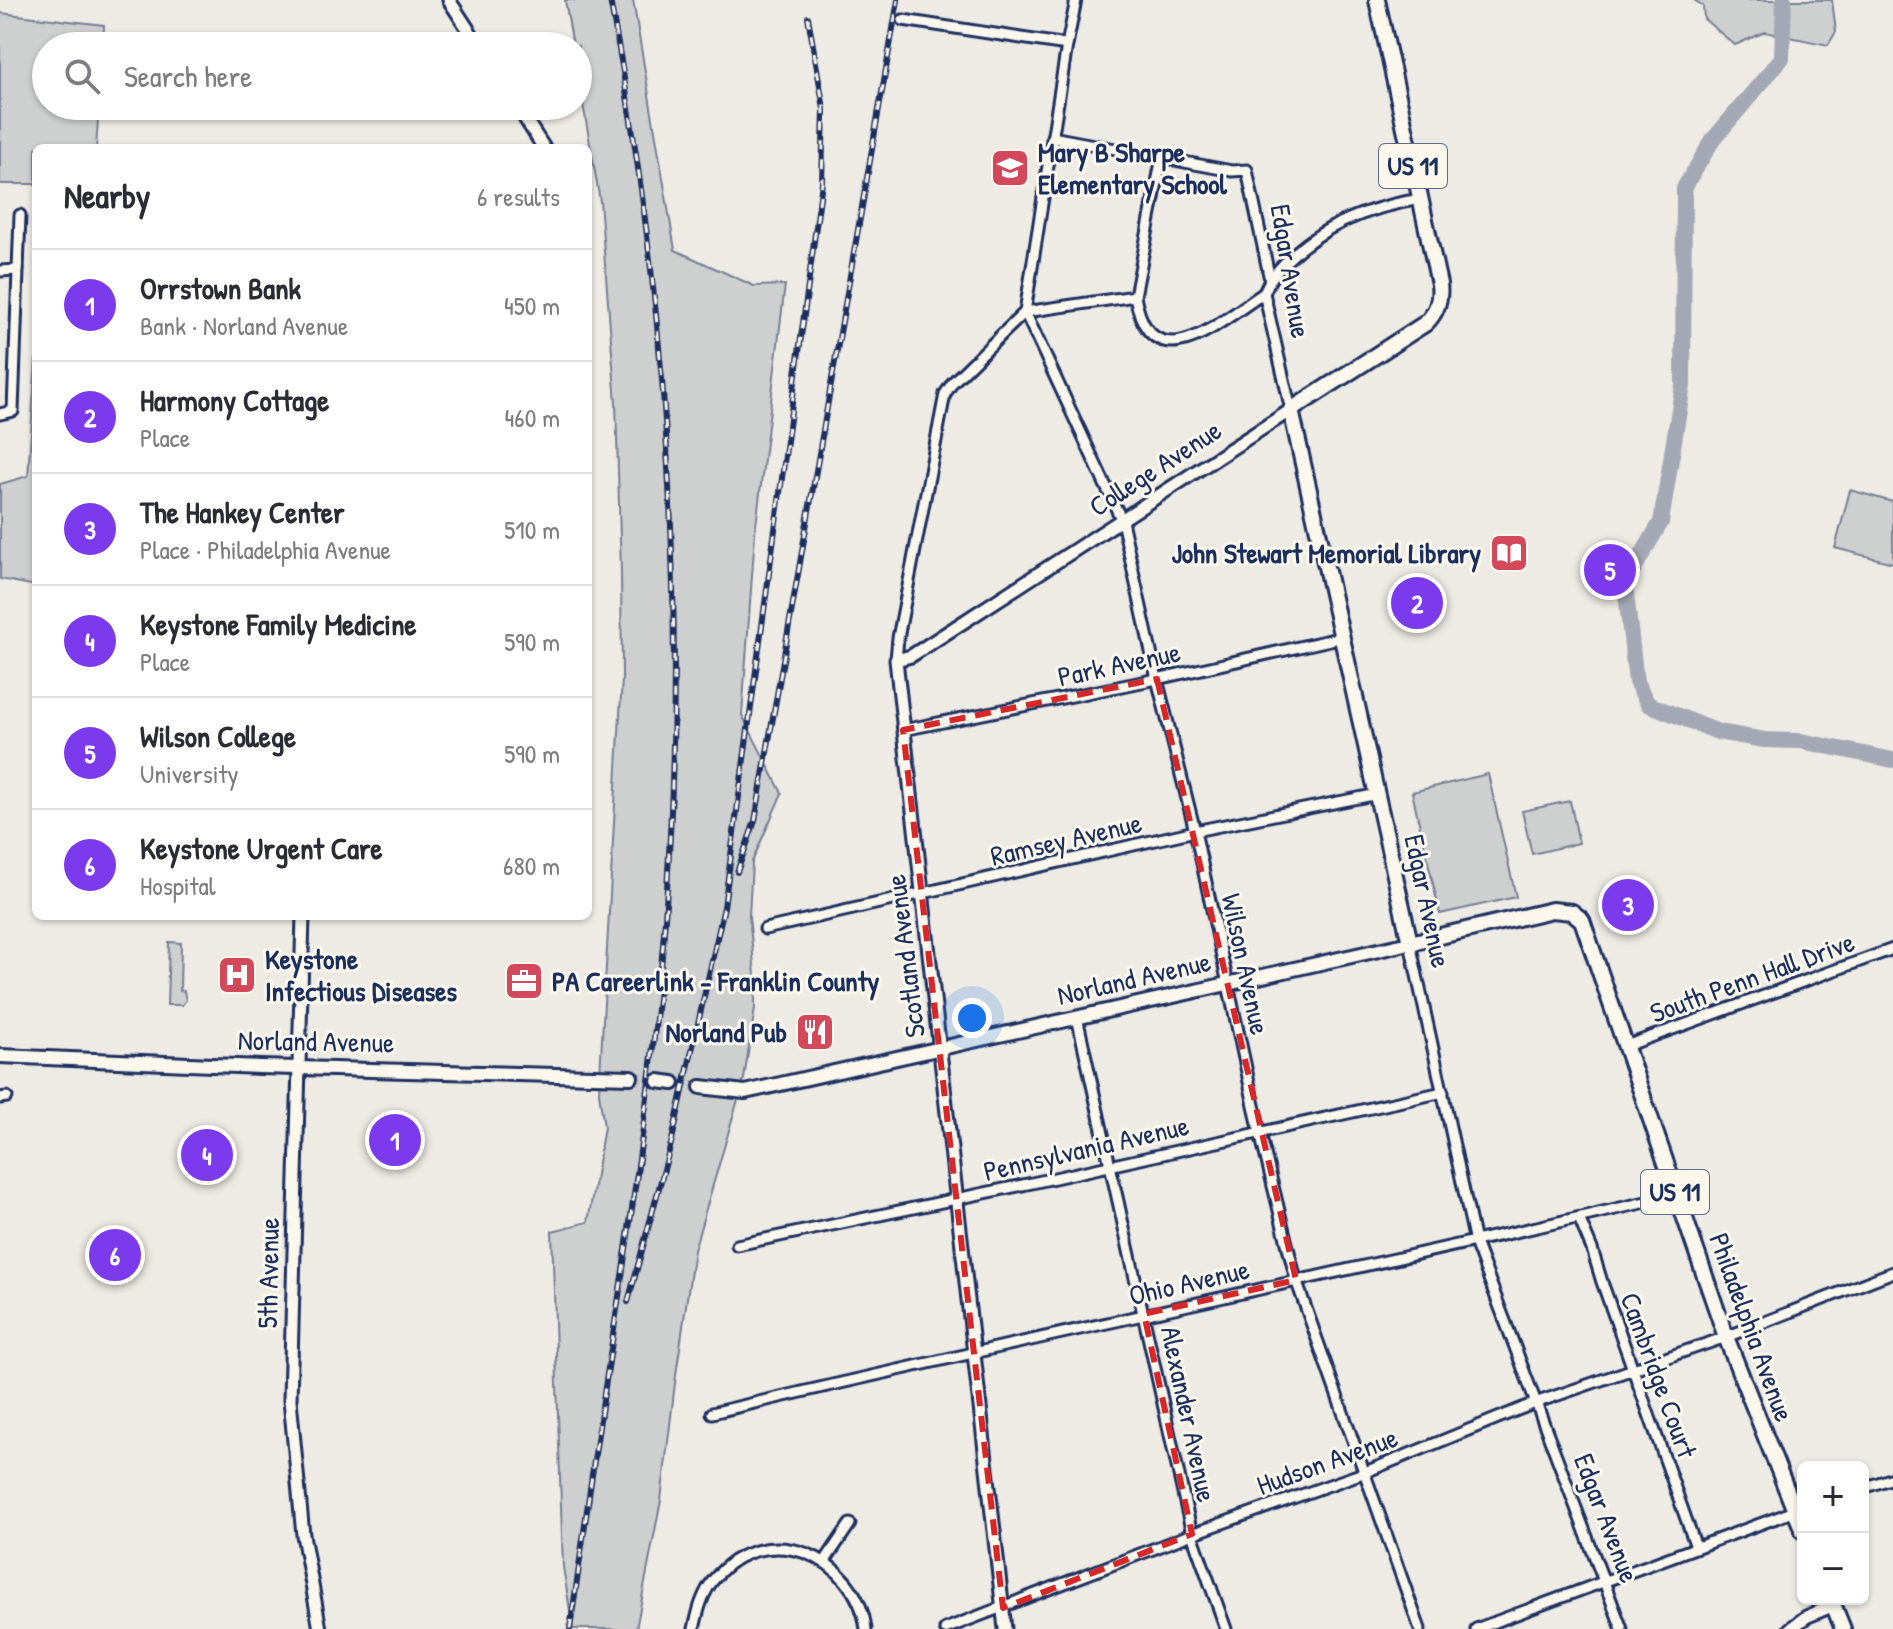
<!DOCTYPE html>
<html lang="en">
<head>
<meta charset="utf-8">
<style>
	body { margin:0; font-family:"Patrick Hand",sans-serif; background:#f2f2f3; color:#2b2b33 }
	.controls { position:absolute; right:24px; bottom:24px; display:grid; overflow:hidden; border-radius:12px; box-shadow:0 2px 6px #0004 }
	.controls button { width:72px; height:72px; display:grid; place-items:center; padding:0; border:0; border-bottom:2px solid #e1e1e2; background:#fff; color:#2b2b33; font:40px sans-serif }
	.you { position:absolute; left:972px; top:1018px; width:28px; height:28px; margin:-20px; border:6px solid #fff; border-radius:50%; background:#1a73e8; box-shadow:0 0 0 12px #1a73e833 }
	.badge { display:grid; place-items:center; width:52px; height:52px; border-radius:50%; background:#7c3aed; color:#fff; font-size:26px; font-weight:700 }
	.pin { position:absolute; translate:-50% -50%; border:4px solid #fff; box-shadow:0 2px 8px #0006 }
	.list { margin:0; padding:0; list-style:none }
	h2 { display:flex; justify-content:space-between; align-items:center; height:104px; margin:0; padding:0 32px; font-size:34px }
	h2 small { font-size:26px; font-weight:400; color:#7c7c81 }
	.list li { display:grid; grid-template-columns:52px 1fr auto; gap:24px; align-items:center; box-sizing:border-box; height:112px; padding:0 32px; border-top:2px solid #e1e1e2 }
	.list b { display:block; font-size:30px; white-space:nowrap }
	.list p { margin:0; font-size:26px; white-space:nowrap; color:#7c7c81 }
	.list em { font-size:26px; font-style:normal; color:#7c7c81 }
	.icon { flex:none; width:44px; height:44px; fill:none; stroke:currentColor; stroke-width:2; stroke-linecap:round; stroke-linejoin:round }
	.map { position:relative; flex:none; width:1893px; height:1629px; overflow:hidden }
	.search { position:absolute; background:#fff; box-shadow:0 2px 6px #0004; left:32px; top:32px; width:560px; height:88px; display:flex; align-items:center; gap:20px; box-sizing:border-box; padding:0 28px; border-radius:44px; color:#7c7c81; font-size:30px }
	.panel { position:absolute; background:#fff; box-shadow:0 2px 6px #0004; left:32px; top:144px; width:560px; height:776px; border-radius:12px }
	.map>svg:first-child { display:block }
	.green { fill:#cecfcf; stroke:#747f96; stroke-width:2 }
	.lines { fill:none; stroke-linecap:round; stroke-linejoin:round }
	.river { stroke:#a3a8b4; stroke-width:16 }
	.secondary-tunnel { stroke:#c4c5c9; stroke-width:12; stroke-dasharray:12 6; stroke-linecap:butt }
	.minor-casing { stroke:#1b2f5e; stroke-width:15 }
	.tertiary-casing { stroke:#1b2f5e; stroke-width:17 }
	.secondary-casing { stroke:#1b2f5e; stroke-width:18 }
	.primary-casing { stroke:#1b2f5e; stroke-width:20 }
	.minor { stroke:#fbf7ec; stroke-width:9 }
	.tertiary { stroke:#fbf7ec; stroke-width:11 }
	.secondary { stroke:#fbf7ec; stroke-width:12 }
	.primary { stroke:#fbf7ec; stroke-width:14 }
	.rail-casing { stroke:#1b2f5e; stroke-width:6 }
	.rail { stroke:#fbf7ec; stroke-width:3; stroke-dasharray:9; stroke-linecap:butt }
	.marked { fill:none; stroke:#d62828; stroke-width:6; stroke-dasharray:16 10; stroke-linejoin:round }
	.labels { text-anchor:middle; stroke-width:6; stroke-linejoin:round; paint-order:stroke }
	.shield { fill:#fbf7ec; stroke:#5e6b89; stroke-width:2 }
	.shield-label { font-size:26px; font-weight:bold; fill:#1b2f5e }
	.poi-label { font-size:28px; font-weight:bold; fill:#1b2f5e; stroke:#fbf7ec; text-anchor:start }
	.street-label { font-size:28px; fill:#1b2f5e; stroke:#fbf7ec }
</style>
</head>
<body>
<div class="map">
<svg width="1893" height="1629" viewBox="0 0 1893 1629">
	<rect width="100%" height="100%" fill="#eeebe4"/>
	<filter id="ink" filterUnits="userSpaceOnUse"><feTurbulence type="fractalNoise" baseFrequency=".0125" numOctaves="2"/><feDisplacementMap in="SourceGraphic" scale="16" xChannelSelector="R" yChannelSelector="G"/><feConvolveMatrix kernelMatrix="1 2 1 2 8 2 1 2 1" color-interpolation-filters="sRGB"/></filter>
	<g filter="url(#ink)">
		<g class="green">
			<path d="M565,0H633L675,250L754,286L785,285L755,534L742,715L782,793L752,862L749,916L755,974V1008L744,1079L694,1250L676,1375L661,1500L636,1629H573L563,1567L552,1231L588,1222L604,1127L599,1093L622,678L621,572L616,403L600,201L578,75V46H573Z"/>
			<path d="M1694,0H1832L1836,32L1828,45L1765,32L1735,45L1704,19L1703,6Z"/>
			<path d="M0,13L104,25L103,46H46V106H99L96,148H36V184H0Z"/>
			<path d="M36,358V586L0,579V484L28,476Z"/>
			<path d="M1850,490L1893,502V563L1835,548Z"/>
			<path d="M1488,774L1516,897L1440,914L1412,792Z"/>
			<path d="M1570,801L1579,843L1532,854L1522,811Z"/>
			<path d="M169,942L181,943L180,990L184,991L186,1000L182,1005H167Z"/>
		</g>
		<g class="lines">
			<path class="river" d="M1784,0L1782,58L1712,141L1684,188L1683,385L1661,522L1625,584L1636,682L1648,704L1718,732L1764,740L1801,741L1893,760"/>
			<g class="secondary-tunnel">
				<path d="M631,1077L658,1081"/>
				<path d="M673,1083L701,1087"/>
			</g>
			<g class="minor-casing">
				<g id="minor">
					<path d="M903,20L1067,45"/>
					<path d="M1052,137L1232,171L1247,170L1270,280L1264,293L1291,410"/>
					<path d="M1162,157L1135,296C1151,386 1221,321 1264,293"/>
					<path d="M0,271L18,270"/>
					<path d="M1270,280C1307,231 1363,208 1421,199"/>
					<path d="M1025,312L1122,521L1157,679L1195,831L1260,1133L1296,1280L1420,1629"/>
					<path d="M1025,312L1067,45L1076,0"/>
					<path d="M1025,312L1135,296"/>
					<path d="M0,414L13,411L20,215"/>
					<path d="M896,660L898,638L945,394L953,382L1025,312"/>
					<path d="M903,730L1157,679L1343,637"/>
					<path d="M765,929L1195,831L1378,794"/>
					<path d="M1410,943L1475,1242L1622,1629"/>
					<path d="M1077,1017L1192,1534L1226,1629"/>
					<path d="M1626,1046L1893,949"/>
					<path d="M0,1098L7,1097"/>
					<path d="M1579,1218L1592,1249L1602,1282L1696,1547"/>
					<path d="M737,1245L1032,1183L1443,1092"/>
					<path d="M712,1413C1033,1337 1356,1270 1676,1195"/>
					<path d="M1863,1488L1893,1478"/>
					<path d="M825,1561L850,1524"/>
					<path d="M694,1629C698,1611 702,1593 715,1578C765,1518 857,1555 866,1629"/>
					<path d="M945,1629L1192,1534L1363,1473L1535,1403L1726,1337L1893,1272"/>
					<path d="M1476,1629L1803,1508"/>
				</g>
			</g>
			<g class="tertiary-casing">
				<g id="tertiary">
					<path d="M449,0L479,46"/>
					<path d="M517,106L544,148"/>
					<path d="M303,916L290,1400L303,1535L320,1629"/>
					<path d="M1005,1629L896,660L911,656L1291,410"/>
					<path d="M1790,1629L1806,1617L1834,1605"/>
				</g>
			</g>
			<g class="secondary-casing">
				<g id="secondary">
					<path d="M0,1056L260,1067L631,1077"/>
					<path d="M658,1081L673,1083"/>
					<path d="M701,1087L745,1092L1410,943"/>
				</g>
			</g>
			<g class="primary-casing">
				<g id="primary">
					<path d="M1377,0L1439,284C1441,300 1437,312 1426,323L1291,410L1410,943L1552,910L1572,912L1582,920L1726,1337L1803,1531"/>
					<path d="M1831,1599L1843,1629"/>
				</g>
			</g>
			<use href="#minor" class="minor"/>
			<use href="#tertiary" class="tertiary"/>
			<use href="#secondary" class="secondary"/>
			<use href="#primary" class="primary"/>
			<g class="rail-casing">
				<g id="rail">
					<path d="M737,872L755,821L898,0"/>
					<path d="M628,1302L672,1140L724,907L822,182L824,109L808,17"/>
					<path d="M570,1629C583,1542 594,1455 608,1368C631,1219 654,1069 665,919C687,611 668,303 610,0"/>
				</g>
			</g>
			<use href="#rail" class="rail"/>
		</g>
	</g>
	<path class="marked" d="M1157,679L1296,1280L1144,1314L1192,1534L1003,1608L903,730Z"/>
	<defs>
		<g id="school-square" transform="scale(2)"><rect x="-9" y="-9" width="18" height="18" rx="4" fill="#d1495b" stroke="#fbf7ec"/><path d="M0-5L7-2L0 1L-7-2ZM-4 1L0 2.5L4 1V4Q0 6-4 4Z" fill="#fff"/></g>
		<g id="library-square" transform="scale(2)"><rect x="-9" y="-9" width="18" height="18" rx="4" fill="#d1495b" stroke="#fbf7ec"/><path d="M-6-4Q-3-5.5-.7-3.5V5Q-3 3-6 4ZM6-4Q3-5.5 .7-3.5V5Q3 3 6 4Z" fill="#fff"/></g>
		<g id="hospital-square" transform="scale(2)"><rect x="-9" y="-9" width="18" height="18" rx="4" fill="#d1495b" stroke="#fbf7ec"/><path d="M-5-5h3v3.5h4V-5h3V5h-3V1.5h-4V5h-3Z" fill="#fff"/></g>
		<g id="office-square" transform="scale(2)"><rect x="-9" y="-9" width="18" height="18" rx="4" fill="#d1495b" stroke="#fbf7ec"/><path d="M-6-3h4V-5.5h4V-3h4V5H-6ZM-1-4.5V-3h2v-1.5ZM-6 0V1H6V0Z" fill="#fff"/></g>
		<g id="restaurant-square" transform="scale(2)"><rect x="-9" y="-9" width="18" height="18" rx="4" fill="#d1495b" stroke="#fbf7ec"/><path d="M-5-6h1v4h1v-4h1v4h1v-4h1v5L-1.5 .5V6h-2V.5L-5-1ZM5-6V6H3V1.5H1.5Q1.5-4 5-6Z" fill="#fff"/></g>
	</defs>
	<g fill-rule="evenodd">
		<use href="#school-square" x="1010" y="168"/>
		<use href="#library-square" x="1509" y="553"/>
		<use href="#hospital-square" x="237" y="975"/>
		<use href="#office-square" x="524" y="981"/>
		<use href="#restaurant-square" x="815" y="1032"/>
	</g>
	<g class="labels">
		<g class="shield">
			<rect x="1379" y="144" width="68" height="44" rx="6"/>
			<rect x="1641" y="1170" width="68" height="44" rx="6"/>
		</g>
		<g class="shield-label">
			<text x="1413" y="175">US 11</text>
			<text x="1675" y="1201">US 11</text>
		</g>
		<g class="poi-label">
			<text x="1038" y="162">Mary B Sharpe<tspan x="1038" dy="32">Elementary School</tspan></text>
			<text x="1481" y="563" text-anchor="end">John Stewart Memorial Library</text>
			<text x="265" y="969">Keystone<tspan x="265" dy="32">Infectious Diseases</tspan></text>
			<text x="552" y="991">PA Careerlink - Franklin County</text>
			<text x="787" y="1042" text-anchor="end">Norland Pub</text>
		</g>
		<g class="street-label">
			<text transform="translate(1291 271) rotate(81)" y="10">Edgar Avenue</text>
			<text transform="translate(1155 468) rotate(-33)" y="10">College Avenue</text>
			<text transform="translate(1119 664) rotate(-12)" y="10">Park Avenue</text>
			<text transform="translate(1066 839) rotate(-13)" y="10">Ramsey Avenue</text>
			<text transform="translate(1428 901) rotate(78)" y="10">Edgar Avenue</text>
			<text transform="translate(905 956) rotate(-97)" y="10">Scotland Avenue</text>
			<text transform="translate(1246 964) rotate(78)" y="10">Wilson Avenue</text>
			<text transform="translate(1752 977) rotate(-20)" y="10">South Penn Hall Drive</text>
			<text transform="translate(1134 978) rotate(-13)" y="10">Norland Avenue</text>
			<text transform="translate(316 1041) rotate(1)" y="10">Norland Avenue</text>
			<text transform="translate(1086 1148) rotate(-13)" y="10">Pennsylvania Avenue</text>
			<text transform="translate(268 1273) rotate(-89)" y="10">5th Avenue</text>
			<text transform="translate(1189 1282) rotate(-13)" y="10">Ohio Avenue</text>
			<text transform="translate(1752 1327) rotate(70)" y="10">Philadelphia Avenue</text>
			<text transform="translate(1659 1375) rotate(70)" y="10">Cambridge Court</text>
			<text transform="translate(1189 1414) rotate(78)" y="10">Alexander Avenue</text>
			<text transform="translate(1327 1461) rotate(-20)" y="10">Hudson Avenue</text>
			<text transform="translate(1607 1518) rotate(69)" y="10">Edgar Avenue</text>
		</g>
	</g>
</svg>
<div class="controls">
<button>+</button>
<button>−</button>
</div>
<div class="you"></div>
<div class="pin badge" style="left:395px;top:1140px">1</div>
<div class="pin badge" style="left:1417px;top:603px">2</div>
<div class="pin badge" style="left:1628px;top:905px">3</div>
<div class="pin badge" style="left:207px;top:1155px">4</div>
<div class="pin badge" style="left:1610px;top:570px">5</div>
<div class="pin badge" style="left:115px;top:1255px">6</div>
<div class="search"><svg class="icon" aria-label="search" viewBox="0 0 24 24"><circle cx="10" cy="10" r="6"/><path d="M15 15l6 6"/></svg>Search here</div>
<section class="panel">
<h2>Nearby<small>6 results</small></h2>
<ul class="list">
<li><span class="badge">1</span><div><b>Orrstown Bank</b><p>Bank · Norland Avenue</p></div><em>450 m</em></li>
<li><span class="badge">2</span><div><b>Harmony Cottage</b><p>Place</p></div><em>460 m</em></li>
<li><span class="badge">3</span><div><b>The Hankey Center</b><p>Place · Philadelphia Avenue</p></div><em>510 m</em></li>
<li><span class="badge">4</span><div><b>Keystone Family Medicine</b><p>Place</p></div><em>590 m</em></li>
<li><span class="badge">5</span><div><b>Wilson College</b><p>University</p></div><em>590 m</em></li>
<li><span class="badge">6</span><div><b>Keystone Urgent Care</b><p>Hospital</p></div><em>680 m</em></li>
</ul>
</section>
</div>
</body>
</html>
